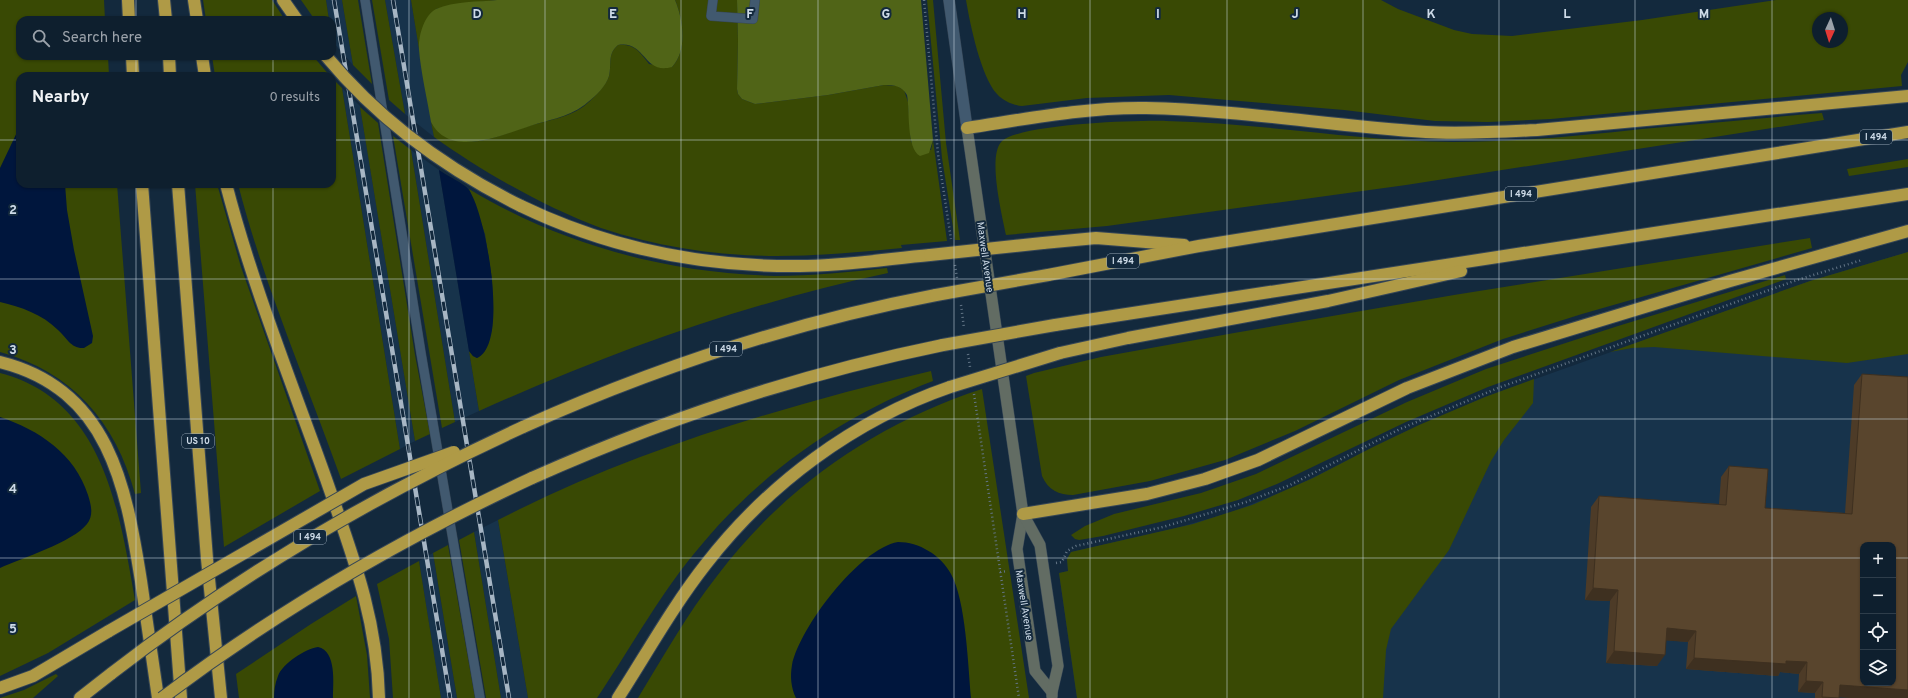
<!DOCTYPE html>
<html lang="en">
<head>
<meta charset="utf-8">
<style>
	body { margin:0; font-family:Overpass,sans-serif; background:#172736; color:#f1f3f6 }
	.controls { position:absolute; right:12px; bottom:12px; display:grid; overflow:hidden; border-radius:8px; box-shadow:0 1px 3px #0004 }
	.controls button { width:36px; height:36px; display:grid; place-items:center; padding:0; border:0; border-bottom:1px solid #2e3d4a; background:#0e1f2e; color:#f1f3f6; font:20px sans-serif }
	.compass { position:absolute; left:1812px; top:12px; width:36px; height:36px; border-radius:50%; background:#0e1f2e; box-shadow:0 1px 3px #0004; rotate:184deg }
	.list { margin:0; padding:0; list-style:none }
	h2 { display:flex; justify-content:space-between; align-items:center; height:52px; margin:0; padding:0 16px; font-size:17px }
	h2 small { font-size:13px; font-weight:400; color:#9ba2aa }
	.icon { flex:none; width:22px; height:22px; fill:none; stroke:currentColor; stroke-width:2; stroke-linecap:round; stroke-linejoin:round }
	.map { position:relative; flex:none; width:1908px; height:698px; overflow:hidden }
	.search { position:absolute; background:#0e1f2e; box-shadow:0 1px 3px #0004; left:16px; top:16px; width:320px; height:44px; display:flex; align-items:center; gap:10px; box-sizing:border-box; padding:0 14px; border-radius:12px; color:#9ba2aa; font-size:15px }
	.panel { position:absolute; background:#0e1f2e; box-shadow:0 1px 3px #0004; left:16px; top:72px; width:320px; height:116px; border-radius:12px }
	.map>svg:first-child { display:block }
	.built { fill:#17334b; fill-rule:evenodd }
	.green { fill:#394904; fill-rule:evenodd }
	.forest { fill:#506417 }
	.water { fill:#00163d }
	.lines { fill:none; stroke-linecap:round; stroke-linejoin:round }
	.service-casing { stroke:#364656; stroke-width:10 }
	.tertiary-casing { stroke:#364656; stroke-width:12 }
	.secondary-casing { stroke:#364656; stroke-width:12 }
	.motorway-casing { stroke:#364656; stroke-width:14 }
	.path { stroke:#637586; stroke-width:2.5; stroke-dasharray:1 3; stroke-linecap:butt }
	.service { stroke:#41596f; stroke-width:9 }
	.tertiary { stroke:#41596f; stroke-width:11 }
	.secondary { stroke:#626c63; stroke-width:11 }
	.motorway { stroke:#af9a46; stroke-width:12 }
	.rail-casing { stroke:#a7b6c4; stroke-width:4.5 }
	.rail { stroke:#13293d; stroke-width:3; stroke-dasharray:9; stroke-linecap:butt }
	.motorway-bridge-casing { stroke:#364656; stroke-width:14; stroke-linecap:butt }
	.motorway-bridge { stroke:#af9a46; stroke-width:12 }
	.wall { fill:#4d3b27 }
	.shaded-wall { fill:#3e3020 }
	.building { fill:#59452d; stroke:#3e3020; fill-rule:evenodd }
	.grid { fill:none; stroke:#cedbe8; stroke-width:1; stroke-opacity:0.55 }
	.labels { text-anchor:middle; stroke-width:4; stroke-linejoin:round; paint-order:stroke }
	.shield { fill:#13293d; stroke:#96a6b5; stroke-width:1 }
	.shield-label { font-size:9px; font-weight:bold; fill:#cedbe8 }
	.street-label { font-size:10px; fill:#cedbe8; stroke:#13293d }
	.grid-label { font-size:13px; text-anchor:middle; font-weight:bold; fill:#cedbe8; stroke:#13293d; stroke-width:4; stroke-linejoin:round; paint-order:stroke }
</style>
</head>
<body>
<div class="map">
<svg width="1908" height="698" viewBox="0 0 1908 698">
	<rect width="100%" height="100%" fill="#13293d"/>
	<g class="built">
		<path d="M326,0H342L353,65L332,41V20H329Z"/>
		<path d="M385,0H411L434,137L405,114Z"/>
		<path d="M342,88L360,106L415,441L400,449Z"/>
		<path d="M411,150L439,170L479,411L455,422Z"/>
		<path d="M1908,252V698H1077L1059,573L1068,571L1067,559L1071,552L1176,528L1232,512L1294,487L1398,435L1485,397L1810,281ZM1863,545H1893V683H1863Z"/>
		<path d="M498,520L528,698H501L474,532Z"/>
		<path d="M433,553L457,698H441L433,650L419,561Z"/>
	</g>
	<g class="green">
		<path d="M0,0H104L105,20H20V56H108L109,76H20V184H117L141,493L135,494C116,422 72,372 0,352Z"/>
		<path d="M203,0H272L285,20H206Z"/>
		<path d="M301,0H326L329,20H315Z"/>
		<path d="M342,0H358L372,84L353,65Z"/>
		<path d="M372,0H385L405,114L389,100Z"/>
		<path d="M411,0H497L449,6L436,9L420,38L419,49Z"/>
		<path d="M675,0H737L738,41L737,89L738,94L742,99L755,104L828,95L884,85L897,86L904,90L908,102L911,142L931,150L933,140L947,241L901,245L902,248C860,252 819,256 777,256C719,256 657,247 601,228C544,207 483,172 434,137L431,122C434,128 438,131 444,134C470,153 505,132 532,125C553,119 573,117 590,101C597,94 606,85 609,76C612,65 607,54 618,45C634,43 640,52 649,64L672,67C688,50 683,19 675,0Z"/>
		<path d="M927,0H933L946,143L960,240H955L942,158Z"/>
		<path d="M966,0H1381L1398,9L1454,30L1472,34L1512,36L1642,20L1776,0H1908V62L1901,75L1902,86L1551,119L1488,122L1435,121L1344,110L1169,95L1087,98L1022,106C1013,105 1003,101 997,94C981,77 970,24 966,0ZM1818,18H1842V42H1818Z"/>
		<path d="M212,56H313L330,76H215Z"/>
		<path d="M332,78L342,88L400,449L341,479C306,381 264,285 238,184H332Z"/>
		<path d="M360,107L378,123L415,355L430,434L415,441Z"/>
		<path d="M1822,113L1824,120L1406,185L1107,226L1006,235C1002,215 987,155 1002,141C1022,124 1137,120 1166,121C1262,123 1357,141 1453,142C1516,142 1579,136 1642,129C1702,124 1762,118 1822,113Z"/>
		<path d="M393,136L411,150L455,422L442,428Z"/>
		<path d="M1908,159V167L1849,176L1847,169Z"/>
		<path d="M195,184H217L241,267L320,491L224,547Z"/>
		<path d="M469,189C562,245 667,273 775,276C812,276 850,272 887,268L888,273C747,303 610,352 479,411L469,351L473,356L477,358L489,339L492,330L493,315L492,279L485,234Z"/>
		<path d="M1810,238L1812,248L1582,314L1503,339L1399,380L1295,431L1225,460L1150,481L1073,495C1059,495 1048,490 1042,476L1026,376L1034,373L1101,357L1234,333L1454,295Z"/>
		<path d="M1908,252V354L1847,363L1654,347L1632,348L1610,352L1810,281Z"/>
		<path d="M1785,275L1786,279L1488,387L1406,422L1277,484L1238,500L1184,516L1103,536L1079,540L1075,539L1071,535L1085,526L1114,514L1201,493L1256,474L1407,402L1486,369L1618,326Z"/>
		<path d="M931,371L933,381C844,415 764,470 703,543C662,590 632,646 597,698H528L498,520C634,450 783,406 931,371Z"/>
		<path d="M0,373C104,400 119,510 135,600L48,653L0,676Z"/>
		<path d="M1534,379L1533,403L1504,440L1491,461L1449,550L1391,629L1386,650L1383,698H1077L1059,573L1068,571L1067,559L1071,552L1193,524L1252,505L1313,478L1373,447L1419,425L1485,397Z"/>
		<path d="M982,389L1029,698H638C663,657 687,614 717,576C784,487 877,423 982,389Z"/>
		<path d="M474,532L501,698H486L459,540Z"/>
		<path d="M448,545L475,698H457L433,553Z"/>
		<path d="M419,561L441,698H393L389,639L377,584Z"/>
		<path d="M356,596L367,655L370,698H239L236,674L311,624Z"/>
		<path d="M56,674L58,676L33,698H0L24,690Z"/>
	</g>
	<g class="forest">
		<path d="M497,0H675C683,19 688,50 672,67C643,75 646,40 618,45C607,54 612,65 609,76C606,86 596,96 588,102C571,117 551,119 530,126C501,135 450,159 431,122C427,98 421,73 419,50C418,37 424,15 436,9C454,1 478,2 497,0Z"/>
		<path d="M737,0H921L933,140L929,153L920,156C906,148 910,110 907,95C902,86 895,85 884,85L828,95L755,104L742,99L738,94L737,89L738,41Z"/>
	</g>
	<g class="water">
		<path d="M20,126V184H65L67,210L74,250L93,336L92,343L84,348C71,349 67,338 58,330C42,314 21,307 0,302V168Z"/>
		<path d="M439,170C446,175 465,184 469,190C486,214 510,345 477,358L473,356L469,351Z"/>
		<path d="M0,417C39,430 75,454 88,495C91,505 94,515 87,524C73,542 22,558 0,568Z"/>
		<path d="M898,542C919,542 941,555 951,574C966,601 968,665 971,698H796C791,688 790,676 792,665C800,627 859,549 898,542Z"/>
		<path d="M318,647C337,651 333,684 333,698H274C274,691 275,683 278,676C283,663 305,649 318,647Z"/>
	</g>
	<g class="lines">
		<g class="service-casing">
			<g id="service">
				<path d="M365,0L421,353L480,698"/>
				<path d="M713,0L711,16L753,19L755,0"/>
			</g>
		</g>
		<g class="tertiary-casing">
			<path id="tertiary" d="M949,0L967,128"/>
		</g>
		<g class="secondary-casing">
			<g id="secondary">
				<path d="M967,128L1023,514L1017,549L1035,671L1052,692"/>
				<path d="M1023,514L1040,545L1058,666L1052,692V696"/>
			</g>
		</g>
		<g class="motorway-casing">
			<g id="motorway">
				<path d="M128,0L129,20"/>
				<path d="M164,0L166,20"/>
				<path d="M194,0L197,20"/>
				<path d="M283,0L297,20"/>
				<path d="M132,56L133,76"/>
				<path d="M169,56L170,76"/>
				<path d="M202,56L205,76"/>
				<path d="M967,128C1026,119 1086,107 1146,108C1240,110 1332,126 1426,132C1463,134 1500,132 1537,130L1908,96"/>
				<path d="M142,184L181,698"/>
				<path d="M178,184L207,559L221,698"/>
				<path d="M226,184C252,284 291,381 326,479C352,554 377,617 379,698"/>
				<path d="M521,206C608,248 704,267 800,266C843,266 887,259 930,255"/>
				<path d="M1043,243L1096,238L1184,245"/>
				<path d="M1048,275L1199,246L1908,132"/>
				<path d="M1055,325L1908,194"/>
				<path d="M1060,353L1128,338L1328,301L1461,271"/>
				<path d="M0,362C109,389 126,486 141,581C147,620 152,659 158,698"/>
				<path d="M523,427C655,368 794,322 936,295"/>
				<path d="M532,478C664,419 801,374 943,345"/>
				<path d="M1023,514L1147,494L1205,479L1258,460L1407,388L1513,347L1730,281L1908,231"/>
				<path d="M0,688L33,676L109,631"/>
				<path d="M80,698L112,673"/>
				<path d="M618,698C647,653 673,606 706,564C768,484 854,420 950,387"/>
			</g>
		</g>
		<g class="path">
			<path d="M924,0L938,154L951,239"/>
			<path d="M955,265L957,278"/>
			<path d="M961,305L964,328"/>
			<path d="M968,354L970,367"/>
			<path d="M974,394L1019,698"/>
			<path d="M1056,563L1062,562L1067,551L1076,546L1163,527L1246,502L1290,485L1400,429L1498,388L1797,280L1862,260"/>
			<path d="M1000,572L1008,571"/>
		</g>
		<use href="#service" class="service"/>
		<use href="#tertiary" class="tertiary"/>
		<use href="#secondary" class="secondary"/>
		<use href="#motorway" class="motorway"/>
		<g class="rail-casing">
			<g id="rail">
				<path d="M334,0L450,698"/>
				<path d="M393,0L509,698"/>
			</g>
		</g>
		<use href="#rail" class="rail"/>
		<g class="motorway-bridge-casing">
			<g id="motorway-bridge">
				<path d="M326,56C379,120 448,170 521,206"/>
				<path d="M930,255L1043,243"/>
				<path d="M936,295L1048,275"/>
				<path d="M943,345L1055,325"/>
				<path d="M950,387L1060,353"/>
				<path d="M109,631L364,484L454,452"/>
				<path d="M112,673C239,575 377,494 523,427"/>
				<path d="M162,698C277,611 401,539 532,478"/>
			</g>
		</g>
		<use href="#motorway-bridge" class="motorway-bridge"/>
	</g>
	<path class="wall" d="M1862,374L1908,698H1852L1839,697V698H1815V693L1798,692L1799,674L1780,672L1778,676L1686,669L1688,642L1666,640L1657,666L1606,663L1610,601L1585,600L1591,507L1599,496L1719,504L1721,477L1729,466L1765,508L1845,513L1854,385Z"/>
	<g class="shaded-wall">
		<path d="M1593,588L1618,590L1610,601L1585,600Z"/>
		<path d="M1667,628L1696,631L1688,642L1659,640Z"/>
		<path d="M1614,651L1665,655L1657,666L1606,663Z"/>
		<path d="M1694,658L1786,661L1807,662L1799,674L1780,672L1778,676L1686,669Z"/>
		<path d="M1806,681L1823,682L1815,693L1798,692Z"/>
		<path d="M1840,685L1908,690V698H1852L1832,697Z"/>
	</g>
	<path class="building" d="M1862,374L1908,377V690L1840,685L1839,698L1822,697L1823,682L1806,681L1807,662L1786,661V664L1694,658L1696,631L1667,628L1665,655L1614,651L1618,590L1593,588L1599,496L1726,505L1729,466L1768,469L1765,508L1852,514ZM1863,545H1893V683H1863Z"/>
	<path class="grid" d="M136,0V20M273,0V20M409,0V698M545,0V698M681,0V698M818,0V698M954,0V698M1090,0V698M1227,0V698M1363,0V698M1499,0V698M1635,0V698M1772,0V698M136,56V76M273,56V76M0,140H20M332,140H1908M136,184V698M273,184V698M0,279H1908M0,419H1908M0,558H1863M1893,558H1908"/>
	<g class="labels">
		<g class="shield">
			<rect x="1860" y="130" width="32" height="14" rx="3"/>
			<rect x="1505" y="187" width="32" height="14" rx="3"/>
			<rect x="1107" y="254" width="32" height="14" rx="3"/>
			<rect x="710" y="342" width="32" height="14" rx="3"/>
			<rect x="182" y="434" width="32" height="14" rx="3"/>
			<rect x="294" y="530" width="32" height="14" rx="3"/>
		</g>
		<g class="shield-label">
			<text x="1876" y="140">I 494</text>
			<text x="1521" y="197">I 494</text>
			<text x="1123" y="264">I 494</text>
			<text x="726" y="352">I 494</text>
			<text x="198" y="444">US 10</text>
			<text x="310" y="540">I 494</text>
		</g>
		<g class="street-label">
			<text transform="translate(986 257) rotate(82)" y="4">Maxwell Avenue</text>
			<text transform="translate(1025 605) rotate(81)" y="4">Maxwell Avenue</text>
		</g>
	</g>
	<g class="grid-label">
		<text x="477" y="18">D</text>
		<text x="613" y="18">E</text>
		<text x="750" y="18">F</text>
		<text x="886" y="18">G</text>
		<text x="1022" y="18">H</text>
		<text x="1158" y="18">I</text>
		<text x="1295" y="18">J</text>
		<text x="1431" y="18">K</text>
		<text x="1567" y="18">L</text>
		<text x="1704" y="18">M</text>
		<text x="13" y="214">2</text>
		<text x="13" y="354">3</text>
		<text x="13" y="493">4</text>
		<text x="13" y="633">5</text>
	</g>
</svg>
<div class="controls">
<button>+</button>
<button>−</button>
<button><svg class="icon" aria-label="locate" viewBox="0 0 24 24"><circle cx="12" cy="12" r="6"/><path d="M12 2v4M12 18v4M2 12h4M18 12h4"/></svg></button>
<button><svg class="icon" aria-label="layers" viewBox="0 0 24 24"><path d="M12 4l9 5-9 5-9-5zM3 14l9 5 9-5"/></svg></button>
</div>
<svg class="compass" viewBox="-18 -18 36 36"><path d="M0-13l5 13h-10z" fill="#e53935"/><path d="M0 13l5-13h-10z" fill="#9ba2aa"/></svg>
<div class="search"><svg class="icon" aria-label="search" viewBox="0 0 24 24"><circle cx="10" cy="10" r="6"/><path d="M15 15l6 6"/></svg>Search here</div>
<section class="panel">
<h2>Nearby<small>0 results</small></h2>
<ul class="list">
</ul>
</section>
</div>
</body>
</html>
